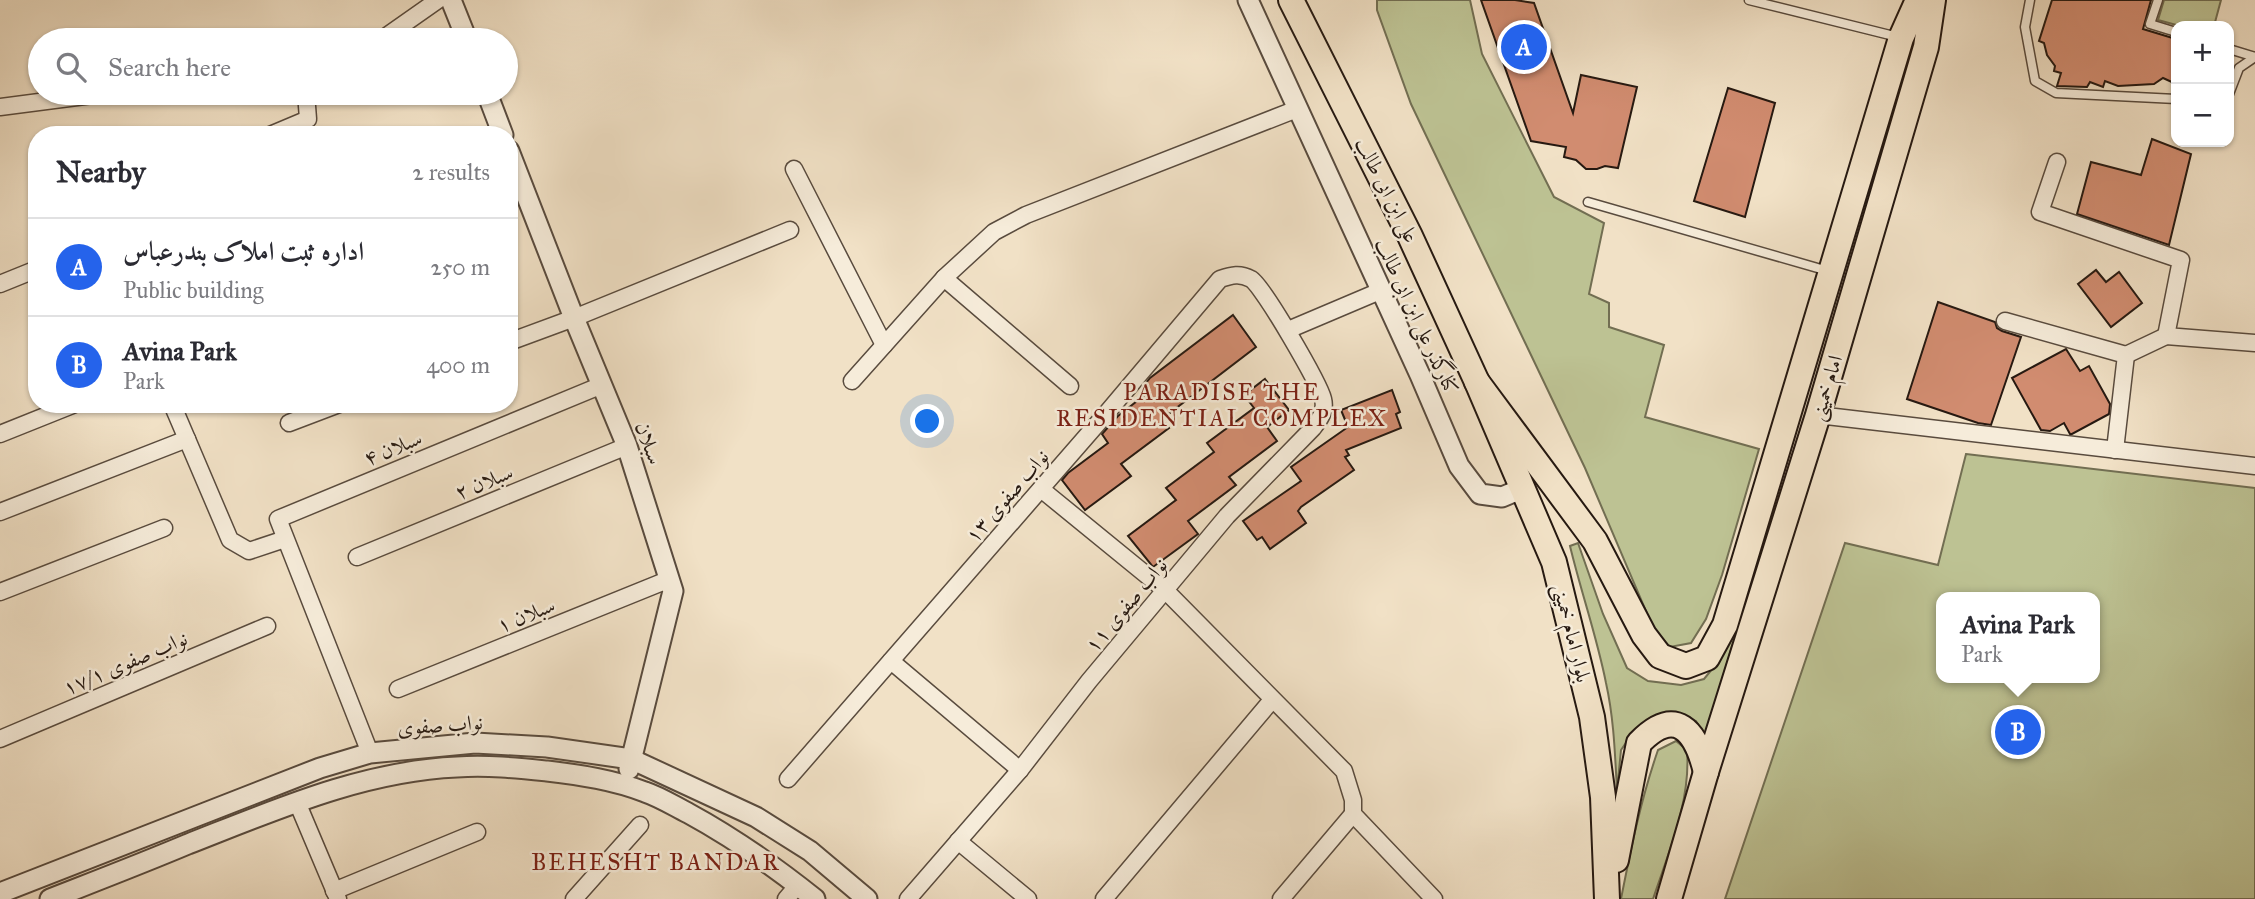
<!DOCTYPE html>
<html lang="en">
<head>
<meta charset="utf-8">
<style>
	body { margin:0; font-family:"IM FELL Great Primer",Amiri,serif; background:#f7f7f7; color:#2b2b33 }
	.controls { position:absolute; right:21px; top:21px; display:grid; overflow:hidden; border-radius:14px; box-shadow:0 2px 5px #0004 }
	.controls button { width:63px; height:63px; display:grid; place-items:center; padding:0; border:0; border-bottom:2px solid #e1e1e2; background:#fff; color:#2b2b33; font:35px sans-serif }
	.you { position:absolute; left:928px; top:422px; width:24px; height:24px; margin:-18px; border:5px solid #fff; border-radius:50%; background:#1a73e8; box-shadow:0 0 0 10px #1a73e833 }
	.badge { display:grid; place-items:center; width:46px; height:46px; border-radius:50%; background:#2563eb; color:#fff; font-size:23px; font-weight:700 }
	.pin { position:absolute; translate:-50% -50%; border:4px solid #fff; box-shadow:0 2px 7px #0006 }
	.popup { position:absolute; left:1936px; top:592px; width:164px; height:91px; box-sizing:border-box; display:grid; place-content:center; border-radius:14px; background:#fff; filter:drop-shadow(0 2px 5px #0005); font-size:23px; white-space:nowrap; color:#7c7c81 }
	.popup b { font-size:26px; color:#2b2b33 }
	.popup::after { content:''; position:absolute; left:50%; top:100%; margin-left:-14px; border:14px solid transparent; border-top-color:#fff }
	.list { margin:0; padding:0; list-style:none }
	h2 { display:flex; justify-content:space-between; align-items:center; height:91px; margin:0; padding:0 28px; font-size:30px }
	h2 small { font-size:23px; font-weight:400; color:#7c7c81 }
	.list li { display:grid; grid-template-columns:46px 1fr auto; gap:21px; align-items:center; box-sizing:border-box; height:98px; padding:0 28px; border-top:2px solid #e1e1e2 }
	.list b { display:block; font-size:26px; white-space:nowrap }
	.list p { margin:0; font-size:23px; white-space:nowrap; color:#7c7c81 }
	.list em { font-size:23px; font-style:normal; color:#7c7c81 }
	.icon { flex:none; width:38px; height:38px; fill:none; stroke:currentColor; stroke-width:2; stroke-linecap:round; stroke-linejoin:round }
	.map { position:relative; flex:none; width:2255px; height:899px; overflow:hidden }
	.search { position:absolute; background:#fff; box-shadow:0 2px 5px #0004; left:28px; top:28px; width:490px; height:77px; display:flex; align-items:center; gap:18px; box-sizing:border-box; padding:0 24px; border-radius:38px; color:#7c7c81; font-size:26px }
	.panel { position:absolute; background:#fff; box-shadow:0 2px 5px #0004; left:28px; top:126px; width:490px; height:287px; border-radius:28px }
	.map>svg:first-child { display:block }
	.green { fill:#bdc293; stroke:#726e52; stroke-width:2; fill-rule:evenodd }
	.building { fill:#d18c70; stroke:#261911; stroke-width:2 }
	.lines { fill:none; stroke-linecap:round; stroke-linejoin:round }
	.service-casing { stroke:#594b3e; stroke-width:11 }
	.minor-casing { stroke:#594b3e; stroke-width:19 }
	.tertiary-casing { stroke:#594b3e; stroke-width:23 }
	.primary-casing { stroke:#261911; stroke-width:28 }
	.service { stroke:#f6ecda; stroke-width:8 }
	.minor { stroke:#f6ecda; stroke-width:16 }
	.tertiary { stroke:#f6ecda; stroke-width:19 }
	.primary { stroke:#f1e1c6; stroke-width:24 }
	.labels { text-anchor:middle; stroke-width:5; stroke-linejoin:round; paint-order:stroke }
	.street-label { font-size:21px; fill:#261911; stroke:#f6ecda }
	.neighbourhood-label { font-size:23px; letter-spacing:2px; fill:#7a1f14; stroke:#f6ecda }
</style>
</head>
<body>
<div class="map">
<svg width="2255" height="899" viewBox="0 0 2255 899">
	<rect width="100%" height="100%" fill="#f1e1c6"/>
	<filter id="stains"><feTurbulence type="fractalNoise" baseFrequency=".00286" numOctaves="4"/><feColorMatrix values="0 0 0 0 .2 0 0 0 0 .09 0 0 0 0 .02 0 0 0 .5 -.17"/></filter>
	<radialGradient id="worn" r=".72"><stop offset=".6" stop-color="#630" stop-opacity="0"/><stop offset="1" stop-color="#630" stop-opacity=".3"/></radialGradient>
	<g class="green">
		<path d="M1377,0H1470L1482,54L1554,197L1604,223L1589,294L1609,303V327L1664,345L1645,417L1759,449L1722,575L1706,619L1691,643L1670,647L1654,630L1585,468L1411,104L1377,10Z"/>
		<path d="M2164,0H2221L2214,26H2180L2158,20Z"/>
		<path d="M1966,454L2255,488V899H1725L1845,543L1938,565ZM2095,597V678H1941V597Z"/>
		<path d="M1578,543L1603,614L1627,668L1648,681L1681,685L1704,679L1718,662L1741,616L1705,737L1696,721L1676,713L1651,718L1632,734L1621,750L1617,791C1615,755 1614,719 1606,683C1597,637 1581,592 1570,546Z"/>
		<path d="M1676,741L1687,750C1691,801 1669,851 1653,899H1621C1631,848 1641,799 1658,750Z"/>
	</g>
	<g class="building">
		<path d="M1481,0H1515L1534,3L1573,113L1581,75L1637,87L1618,168L1605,166L1597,169H1586L1576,160L1564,157L1566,147L1531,141Z"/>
		<path d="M2052,0H2151L2143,29L2176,39V84L2163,78L2154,84L2118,86L2105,81L2103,87L2090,82L2087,87L2057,86L2061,73L2054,71L2055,66L2047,55L2044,43L2039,41Z"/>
		<path d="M1728,88L1775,103L1745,217L1694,201Z"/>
		<path d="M2152,139L2191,154L2169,245L2077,214L2091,162L2141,175Z"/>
		<path d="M2096,270L2106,282L2119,272L2142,303L2111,327L2078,284Z"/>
		<path d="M1938,302L1995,322L1997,328L2002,331L2021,337L1991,425L1978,423L1907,399Z"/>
		<path d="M1233,315L1256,347L1162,419L1169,428L1121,464L1131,476L1085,510L1062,480L1068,473L1108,443L1102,434L1118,416L1146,394L1142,388L1150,378Z"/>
		<path d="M2066,349L2080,371L2089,366L2110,404L2109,414L2072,434H2070L2064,423L2050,431L2041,430L2012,378Z"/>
		<path d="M1265,379L1289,410L1267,427L1277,441L1229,477L1236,485L1188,521L1198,534L1153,567L1128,536L1176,500L1166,488L1214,452L1207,443L1254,408L1244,395Z"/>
		<path d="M1392,390L1400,412L1396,414L1401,428L1346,450L1349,455L1345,457L1354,470L1301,507L1298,511L1306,523L1270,549L1262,537L1257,540L1243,521L1301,481L1291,467L1348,427L1341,410Z"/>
	</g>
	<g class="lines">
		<g class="service-casing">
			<g id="service">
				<path d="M1749,0L1898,37"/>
				<path d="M2030,0L2025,27L2035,81L2056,93L2176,99"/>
				<path d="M2158,0L2150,24L2176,32"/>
				<path d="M2229,49L2255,57"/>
				<path d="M2229,94L2239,68L2255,57"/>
				<path d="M1588,202L1828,271"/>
			</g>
		</g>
		<g class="minor-casing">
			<g id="minor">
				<path d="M381,40L438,0"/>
				<path d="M0,107L108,93"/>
				<path d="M270,135L308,119L306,93"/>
				<path d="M2057,162L2040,212L2181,260L2166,336L2255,343"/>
				<path d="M794,169L884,345"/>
				<path d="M944,278L1070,386"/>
				<path d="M0,284L37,269"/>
				<path d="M2005,321L2126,355L2115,450"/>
				<path d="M1288,330L1380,291"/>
				<path d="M509,342L574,318L790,230"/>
				<path d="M2126,355L2166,336"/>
				<path d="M852,381L944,278L994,232L1026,215L1297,109"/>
				<path d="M172,404L230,540L249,551L285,539"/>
				<path d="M1818,415L2255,466"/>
				<path d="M289,423L339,404"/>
				<path d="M0,434L75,404"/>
				<path d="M1041,489L1166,591L1344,771L1353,800V814L1434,899"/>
				<path d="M0,512L187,439"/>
				<path d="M357,557L627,446"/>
				<path d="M0,592L164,528"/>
				<path d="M891,661L1020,770"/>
				<path d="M398,689L670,579"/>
				<path d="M0,739L267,626"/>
				<path d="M370,753L278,519L602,385"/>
				<path d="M788,779L1105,415L1220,279C1232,275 1240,273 1251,279C1263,286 1319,383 1323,399C1326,411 1320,419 1313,428L1227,516L1089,681L1020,770L908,899"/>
				<path d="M297,802L338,899"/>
				<path d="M958,841L1028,899"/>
				<path d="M334,891L477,832"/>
				<path d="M574,899L640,825"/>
				<path d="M786,899L798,885"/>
				<path d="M1104,899L1272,700"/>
				<path d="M1281,899L1353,814"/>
			</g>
		</g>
		<g class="tertiary-casing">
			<g id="tertiary">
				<path d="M451,0L467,40"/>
				<path d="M1248,0L1420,375L1459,466L1480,494L1502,497L1521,489"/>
				<path d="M487,93L503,135"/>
				<path d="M509,151L574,318L627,446L673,591L629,769"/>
				<path d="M0,893L320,768L370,753L475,743L547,747L631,759L756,817L810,851L867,899"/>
				<path d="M50,899C96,881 143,863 188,844C275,810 363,771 457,767C488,765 517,768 547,771C581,775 614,780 645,792C660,797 674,806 688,813C734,838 775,867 815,899"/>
			</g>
		</g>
		<g class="primary-casing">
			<g id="primary">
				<path d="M1291,0L1410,236L1477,382L1554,562L1592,717L1603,797L1607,899"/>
				<path d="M1477,382L1595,541L1644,635L1660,656L1686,666L1707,658L1725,625L1901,38L1918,0"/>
				<path d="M1616,860L1639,743C1676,705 1696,731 1706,772"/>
				<path d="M1669,899L1706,772L1818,415L1926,47L1933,0"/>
			</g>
		</g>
		<use href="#service" class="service"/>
		<use href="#minor" class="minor"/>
		<use href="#tertiary" class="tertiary"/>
		<use href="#primary" class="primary"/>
	</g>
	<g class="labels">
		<g class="street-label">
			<text transform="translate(1387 190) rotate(63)" y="7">علی ابن ابی طالب</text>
			<text transform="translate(1417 316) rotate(65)" y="7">کنارگذر علی ابن ابی طالب</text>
			<text transform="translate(1826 388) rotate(-73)" y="7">امام خمینی</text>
			<text transform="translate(649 443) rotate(70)" y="7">سبلان</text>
			<text transform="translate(393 448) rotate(-22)" y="7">سبلان ۴</text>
			<text transform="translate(484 482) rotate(-22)" y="7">سبلان ۲</text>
			<text transform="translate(1007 496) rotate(-49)" y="7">نواب صفوی ۱۳</text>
			<text transform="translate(1126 605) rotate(-50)" y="7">نواب صفوی ۱۱</text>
			<text transform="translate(526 615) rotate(-22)" y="7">سبلان ۱</text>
			<text transform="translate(1572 633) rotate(76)" y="7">بلوار امام خمینی</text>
			<text transform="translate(125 663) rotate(-23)" y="7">نواب صفوی ۱۷/۱</text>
			<text transform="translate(440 725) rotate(-4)" y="7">نواب صفوی</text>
		</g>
		<g class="neighbourhood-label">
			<text x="1222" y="400">PARADISE THE<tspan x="1222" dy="26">RESIDENTIAL COMPLEX</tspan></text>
			<text x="656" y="870">BEHESHT BANDAR</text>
		</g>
	</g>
	<rect width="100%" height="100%" filter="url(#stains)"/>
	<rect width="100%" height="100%" fill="url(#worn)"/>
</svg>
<div class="controls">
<button>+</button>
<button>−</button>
</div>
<div class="you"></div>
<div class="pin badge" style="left:1524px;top:47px">A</div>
<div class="pin badge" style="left:2018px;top:732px">B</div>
<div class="popup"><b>Avina Park</b>Park</div>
<div class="search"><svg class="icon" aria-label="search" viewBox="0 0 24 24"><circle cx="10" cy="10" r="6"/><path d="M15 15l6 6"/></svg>Search here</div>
<section class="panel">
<h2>Nearby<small>2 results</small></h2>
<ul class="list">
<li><span class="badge">A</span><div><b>اداره ثبت املاک بندرعباس</b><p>Public building</p></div><em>250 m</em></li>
<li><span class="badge">B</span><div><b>Avina Park</b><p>Park</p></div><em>400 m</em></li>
</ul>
</section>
</div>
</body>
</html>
